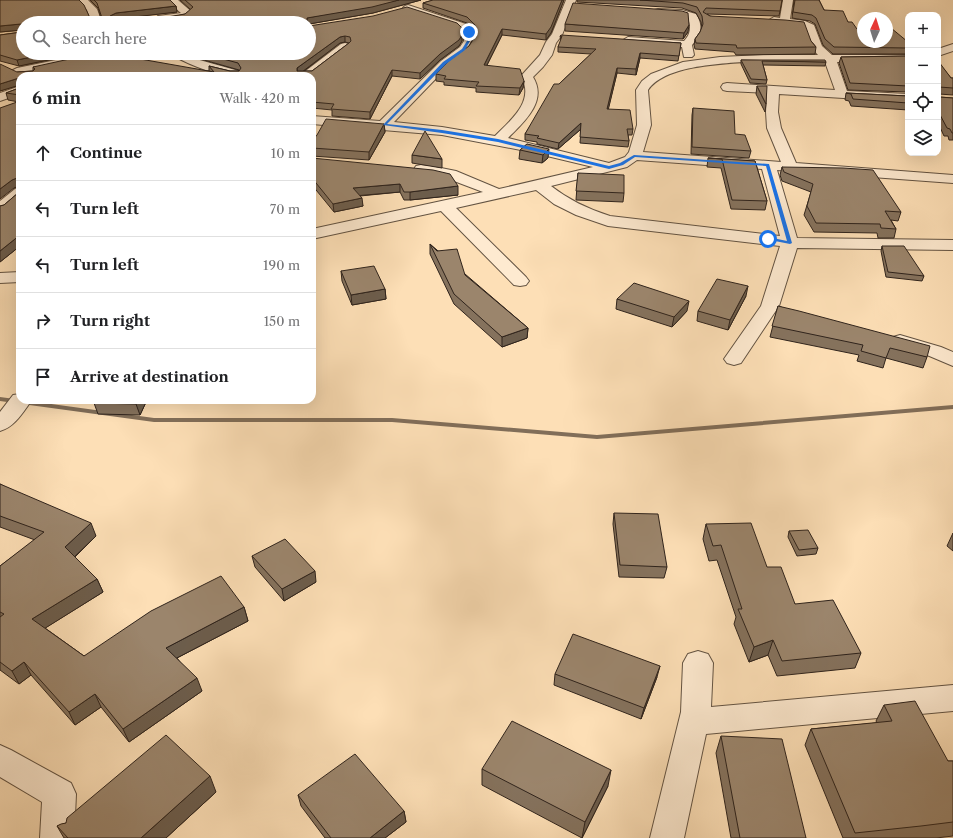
<!DOCTYPE html>
<html lang="en">
<head>
<meta charset="utf-8">
<style>
	body { margin:0; font-family:"Libre Caslon Text",serif; background:#f6f6f6; color:#202124 }
	.controls { position:absolute; right:12px; top:12px; display:grid; overflow:hidden; border-radius:8px; box-shadow:0 4px 16px #0002 }
	.controls button { width:36px; height:36px; display:grid; place-items:center; padding:0; border:0; border-bottom:1px solid #e0e0e0; background:#fff; color:#202124; font:20px sans-serif }
	.compass { position:absolute; left:857px; top:12px; width:36px; height:36px; border-radius:50%; background:#fff; box-shadow:0 4px 16px #0002; rotate:4deg }
	.stop { position:absolute; width:12px; height:12px; margin:-9px; border:3px solid #1a73e8; border-radius:50%; background:#fff }
	.stop.end { background:#1a73e8; border-color:#fff; box-shadow:0 1px 4px #0008 }
	.list { margin:0; padding:0; list-style:none }
	h2 { display:flex; justify-content:space-between; align-items:center; height:52px; margin:0; padding:0 16px; font-size:17px }
	h2 small { font-size:13px; font-weight:400; color:#757577 }
	.list li { display:grid; grid-template-columns:26px 1fr auto; gap:12px; align-items:center; box-sizing:border-box; height:56px; padding:0 16px; border-top:1px solid #e0e0e0 }
	.list b { display:block; font-size:15px; white-space:nowrap }
	.list em { font-size:13px; font-style:normal; color:#757577 }
	.icon { flex:none; width:22px; height:22px; fill:none; stroke:currentColor; stroke-width:2; stroke-linecap:round; stroke-linejoin:round }
	.map { position:relative; flex:none; width:953px; height:838px; overflow:hidden }
	.search { position:absolute; background:#fff; box-shadow:0 4px 16px #0002; left:16px; top:16px; width:300px; height:44px; display:flex; align-items:center; gap:10px; box-sizing:border-box; padding:0 14px; border-radius:22px; color:#757577; font-size:15px }
	.panel { position:absolute; background:#fff; box-shadow:0 4px 16px #0002; left:16px; top:72px; width:300px; height:332px; border-radius:12px }
	.map>svg:first-child { display:block }
	.lines { fill:none; stroke-linecap:round; stroke-linejoin:round }
	.stream { fill:#816e59; fill-rule:evenodd }
	.minor-casing { stroke:#635342; stroke-width:2 }
	.minor { fill:#feead0; fill-rule:evenodd }
	.wall { fill:#85725d; stroke:#30241c; fill-rule:evenodd }
	.shaded-wall { fill:#6c5d4c; stroke:#30241c }
	.building { fill:#9b856c; stroke:#30241c; fill-rule:evenodd }
	.route { fill:#1a73e8 }
</style>
</head>
<body>
<div class="map">
<svg width="953" height="838" viewBox="0 0 953 838">
	<rect width="100%" height="100%" fill="#fddfb6"/>
	<filter id="stains"><feTurbulence type="fractalNoise" baseFrequency=".005" numOctaves="4"/><feColorMatrix values="0 0 0 0 .2 0 0 0 0 .09 0 0 0 0 .02 0 0 0 .5 -.17"/></filter>
	<radialGradient id="worn" r=".72"><stop offset=".6" stop-color="#630" stop-opacity="0"/><stop offset="1" stop-color="#630" stop-opacity=".3"/></radialGradient>
	<g class="lines">
		<path class="stream" d="M0,397L154,418H392L597,435L953,405V409L597,439L392,422H154L0,401Z"/>
		<g class="minor-casing">
			<g id="minor">
				<path d="M77,0H88L97,9L102,23H92L87,10Z"/>
				<path d="M168,0H178L193,13L186,18L167,21L166,23H156L158,16L181,13L175,8Z"/>
				<path d="M566,0H576L562,35L556,43L552,55L543,67L533,77C548,101 524,122 508,138L609,163L625,157L629,152L637,125L636,90L642,81L651,74L683,62L720,57L763,55H818L811,47L805,29C796,24 775,26 769,20L774,17L780,18L783,0H793L790,19L805,21L814,25L822,46L832,55H908V61L837,62L847,91L908,94V102L779,94L778,112L781,128L796,163L953,175V183L777,170L797,238L953,240V250L797,248L779,306L741,363L734,365L727,363L724,359L761,306L780,246L608,226L576,215L554,204L536,190L456,208L526,277L529,281L526,285L520,286L514,285L441,211L312,239V229L483,192L446,178L416,172L414,169L416,166L421,165L431,166L456,171L499,189L593,167L526,151L442,135L312,124V116L380,121L441,61L460,47L464,41V33L458,28L405,10L403,8L405,6L408,5L466,24L474,32V41L468,51L449,65L394,122L442,127L495,136C512,119 535,101 521,76L540,55L546,42L552,34ZM763,61L825,62L835,90L727,83L723,84L721,87L723,90L727,91L767,93L766,112L767,128L781,162L643,152L651,125L648,90C666,63 733,63 763,61ZM637,160L762,169L780,236L610,216C588,209 569,200 551,186L627,167Z"/>
				<path d="M658,9L682,10L696,14C703,25 702,36 692,45L694,55L692,57H684L682,47L624,42L623,40L628,37L684,41C691,34 691,27 688,18L681,16L654,14L653,12L654,10Z"/>
				<path d="M345,43L349,44L350,46L349,48L312,76H299L341,44Z"/>
				<path d="M953,44V51L938,56V49Z"/>
				<path d="M90,53H112L106,56L17,76L13,74L11,72L13,70L17,68Z"/>
				<path d="M170,53H185L196,59L239,71L241,74L240,76C217,76 192,66 172,55Z"/>
				<path d="M20,86V94L0,101V93Z"/>
				<path d="M20,187V200L6,212L0,214V201L15,189Z"/>
				<path d="M20,272V282L0,283V273Z"/>
				<path d="M900,335L941,347L953,352V366L927,355L893,345L890,341L893,337Z"/>
				<path d="M20,394V400H32C23,412 15,427 0,431V412L13,395Z"/>
				<path d="M698,651L708,654L713,663L711,707L953,685V711L706,734L684,838H650L681,712L683,663L688,654Z"/>
				<path d="M0,745L11,750L71,783L76,794L74,838H40L42,802L0,777Z"/>
			</g>
		</g>
		<use href="#minor" class="minor"/>
	</g>
	<g class="wall">
		<path d="M0,0L90,18H101L98,8L90,0H170L176,6L177,12L119,18L165,19L185,14L191,10L180,0H421L373,13L309,24V23H23L78,54L19,66L0,61V35L22,32V30L0,32Z"/>
		<path d="M433,0H564L551,33L546,40L502,35L487,65L524,81L523,88L519,95L476,92V88L444,85V82L436,81V74L469,46L475,35V31L467,23L423,8V3Z"/>
		<path d="M577,0H782L779,16L707,14L710,16L811,41L816,47L815,54L736,55L734,52L695,49L694,45L695,39L700,32L702,28L701,22L696,13L682,8L577,2Z"/>
		<path d="M794,0H819L824,10L848,22L857,29L908,42V54H833L823,45L815,24L810,21L792,18Z"/>
		<path d="M565,24L688,32L683,39L565,31Z"/>
		<path d="M309,26L462,28V41L459,46L440,60L420,79L392,76L370,119L332,116V110L312,108V76H20V246L0,262V206L4,205L18,193L19,186L14,188L19,102L8,100L6,93L19,88V85L0,91L17,72L33,71V67L209,71V66L230,71H239V70L197,58L193,53H309ZM345,42L349,43L312,71H304L340,43Z"/>
		<path d="M560,36L681,43L678,61L640,58L636,75L617,73L608,109L633,129L632,135H628L629,141L628,147L580,143L581,129L558,149L537,144V142L525,140V134L559,84L591,54L558,52V47L561,41Z"/>
		<path d="M908,56V92L848,90L839,63L841,57Z"/>
		<path d="M741,60L826,62L825,66L763,65L767,80L766,84L750,83L741,64Z"/>
		<path d="M938,62L951,78H953V95L939,94V97L953,98V140H949L948,136H944L938,123Z"/>
		<path d="M757,86L766,104L765,112L756,94Z"/>
		<path d="M846,93L908,96V110L851,106L849,101L845,100Z"/>
		<path d="M693,108L751,151L749,158L691,154L692,115Z"/>
		<path d="M384,124L385,132L369,160L312,156V148Z"/>
		<path d="M527,144L548,158L542,163L519,159L520,150Z"/>
		<path d="M412,155L442,159V168L412,163Z"/>
		<path d="M312,158L458,195L410,200H404L400,192L360,196L363,206L334,212L312,185Z"/>
		<path d="M708,158L755,161L767,201L765,210L731,209L721,168L707,167Z"/>
		<path d="M782,167L901,212L898,221L891,220L896,229L894,238H878L877,233L814,232L804,215L811,192L782,181L780,175Z"/>
		<path d="M578,173L624,193L623,202L576,200Z"/>
		<path d="M430,244L528,328L527,338L502,347L454,304L430,254Z"/>
		<path d="M882,246L924,276L922,281L886,277L881,251Z"/>
		<path d="M341,271L385,289L386,299L352,305L342,281Z"/>
		<path d="M746,296L728,330L697,321L698,311Z"/>
		<path d="M617,299L687,311L672,327L616,309Z"/>
		<path d="M778,306L927,357L923,368L886,358L883,368L857,361L859,355L770,337Z"/>
		<path d="M96,400H147L140,415L98,414L94,403Z"/>
		<path d="M0,484L96,536L75,557L97,579L103,592L45,628L84,656L244,607L248,621L177,658L202,691L129,742L101,707L75,725L31,675L19,684L0,670V566L35,540L0,527Z"/>
		<path d="M614,513L667,567L664,578L619,577L613,524Z"/>
		<path d="M706,524L767,567L795,604L861,653L855,668L777,676L768,655L749,662L734,624L736,617L717,560L709,561L703,539Z"/>
		<path d="M789,531L818,548L816,554L797,556L788,537Z"/>
		<path d="M953,533V551L947,546Z"/>
		<path d="M252,556L316,582L284,601L255,567Z"/>
		<path d="M555,674L657,677L641,719L554,685Z"/>
		<path d="M884,705L948,761H953V836L936,838H843L805,745L811,729L877,723L876,721Z"/>
		<path d="M721,736L806,838H731L716,753Z"/>
		<path d="M482,769L608,786L582,838L482,785Z"/>
		<path d="M216,792L166,838H64L57,826L66,823Z"/>
		<path d="M298,795L404,811L406,822L385,838H325L301,806Z"/>
	</g>
	<g class="shaded-wall">
		<path d="M399,0H421L373,13L309,24V23H307V18Z"/>
		<path d="M562,0H564L551,33L546,40V34Z"/>
		<path d="M176,6L177,12L117,19L109,18L110,16L116,13Z"/>
		<path d="M21,24L23,30L0,32V26Z"/>
		<path d="M689,25L688,32L683,39L684,33Z"/>
		<path d="M502,29V35L484,71V65Z"/>
		<path d="M462,35V41L459,46L440,60L420,79V73L440,54Z"/>
		<path d="M345,36V42L340,43L298,75L297,68L340,37Z"/>
		<path d="M51,53H78V54L19,66L17,60Z"/>
		<path d="M640,53V58L636,75V69Z"/>
		<path d="M617,68V73L607,115V109Z"/>
		<path d="M392,70V76L370,119V112Z"/>
		<path d="M19,78L20,85L0,91V84Z"/>
		<path d="M524,81L523,88L519,95L520,88Z"/>
		<path d="M581,123V129L558,149L559,143Z"/>
		<path d="M384,124L385,132L369,160V152Z"/>
		<path d="M549,149L548,158L542,163L543,155Z"/>
		<path d="M17,178L19,186L14,188L0,199V189L12,180Z"/>
		<path d="M400,184V192L354,196L353,188Z"/>
		<path d="M458,186V195L410,200V192Z"/>
		<path d="M362,198L363,206L334,212L333,204Z"/>
		<path d="M20,235V246L0,262V251Z"/>
		<path d="M748,286L746,296L728,330L730,320Z"/>
		<path d="M385,289L386,299L352,305L351,295Z"/>
		<path d="M689,301L687,311L672,327L674,317Z"/>
		<path d="M528,328L527,338L502,347V337Z"/>
		<path d="M138,400H147L140,415L136,404Z"/>
		<path d="M91,523L96,536L71,560L65,547Z"/>
		<path d="M315,571L316,582L284,601L282,589Z"/>
		<path d="M97,579L103,592L39,632L32,619Z"/>
		<path d="M244,607L248,621L171,661L166,648Z"/>
		<path d="M773,640L768,655L749,662L754,647Z"/>
		<path d="M24,662L31,675L19,684L12,671Z"/>
		<path d="M660,666L657,677L641,719L644,708Z"/>
		<path d="M197,678L202,691L129,742L123,729Z"/>
		<path d="M95,694L101,707L75,725L69,712Z"/>
		<path d="M611,770L608,786L582,838L585,822Z"/>
		<path d="M210,776L216,792L166,838H141Z"/>
		<path d="M404,811L406,822L385,838H370Z"/>
	</g>
	<g class="building">
		<path d="M0,0H79L84,5L90,18H102L97,3L94,0H170L176,6L116,13L110,16L109,18L165,19L167,17L185,14L193,7L185,0H399L372,7L307,18V23H23V53H51L17,60L0,55V35L22,32L23,25L21,24L0,26Z"/>
		<path d="M433,0H562L551,27L546,34L502,29L484,65L520,69L524,81L520,88L476,86L479,82L444,79L446,76L436,74L450,60L469,46L476,35L475,25L467,17L423,3Z"/>
		<path d="M640,0H782L780,11L706,8L703,12L710,16L785,20L804,22L811,41L816,47L737,48L736,45L696,43L695,39L700,32L703,24L702,16L697,7L683,3Z"/>
		<path d="M795,0H819L824,10L843,11L848,22H852L857,29H863V42H887V28H891L908,42V48L834,47L825,39L816,18L812,15L793,12Z"/>
		<path d="M573,3L682,11L688,13L689,25L684,33L565,24Z"/>
		<path d="M407,7L457,23L462,28V35L459,40L440,54L420,73L392,70L370,112L331,109L334,104L312,102V76H20V95L6,93L19,88V78L0,84V64L17,72L33,71L35,69L33,67L97,53H106L214,72L209,66L230,71H239L241,68L238,63L201,53H309V26L373,16ZM345,36L350,37L351,41L349,43L312,71H297V68L340,37Z"/>
		<path d="M561,35L681,43L679,56L640,53L636,69L617,68L607,109L630,110L633,129H627L629,141L580,137L581,123L559,143L537,138L539,136L525,134L554,84H559L596,49L558,47L562,36H560Z"/>
		<path d="M908,56V86L850,83L841,57Z"/>
		<path d="M741,60H825L826,62L762,61L767,80L751,79Z"/>
		<path d="M938,62H939L951,78H953V88L939,87V97L953,98V133H952L950,129L947,128L938,111Z"/>
		<path d="M757,86H767L766,104Z"/>
		<path d="M846,93L908,96V103L853,99L851,94Z"/>
		<path d="M20,101V235L0,251V206L4,205L18,193L19,179L17,178L12,180L0,189V108Z"/>
		<path d="M693,108L734,111L735,134L745,135L751,151L692,147Z"/>
		<path d="M326,119L384,124L369,152L312,148V141L317,135Z"/>
		<path d="M425,131L442,159L412,155Z"/>
		<path d="M527,144L549,149L543,155L520,150Z"/>
		<path d="M312,158L433,170L450,174L458,186L410,192H404L400,184L353,188L362,198L333,204L312,178Z"/>
		<path d="M708,158L755,161L767,201L732,200L722,159Z"/>
		<path d="M782,167L843,168L873,170L901,212L885,211L896,229L881,228L880,224L816,223L807,206L813,184L784,172Z"/>
		<path d="M578,173L624,175V193L576,191Z"/>
		<path d="M430,244L437,251L457,249L465,275L528,328L502,337L454,294Z"/>
		<path d="M882,246H904L924,276L888,272Z"/>
		<path d="M374,266L385,289L351,295L341,271Z"/>
		<path d="M717,279L748,286L730,320L698,311Z"/>
		<path d="M634,283L689,301L674,317L617,299Z"/>
		<path d="M778,306L799,311L930,346L927,357L890,348L886,358L861,351L863,345L772,326Z"/>
		<path d="M96,400H138L136,404L94,403Z"/>
		<path d="M0,484L91,523L65,547L97,579L32,619L84,656L151,611L221,576L244,607L166,648L197,678L123,729L95,694L69,712L24,662L12,671L0,662V617L4,614L0,612V566L44,532L0,516Z"/>
		<path d="M614,513L658,514L667,567L620,565Z"/>
		<path d="M751,523L767,567H781L795,604L833,600L861,653L782,661L773,640L754,647L738,609H742L721,545L713,546L706,524Z"/>
		<path d="M808,530L818,548L799,550L789,531Z"/>
		<path d="M285,539L315,571L282,589L252,556Z"/>
		<path d="M573,634L660,666L644,708L555,674Z"/>
		<path d="M915,701L948,761H953V822L921,826L855,833L811,729L892,721L884,705Z"/>
		<path d="M512,721L611,770L585,822L482,769Z"/>
		<path d="M166,735L210,776L141,838H68L57,826L61,824L66,823L67,818Z"/>
		<path d="M721,736L782,739L806,838H740Z"/>
		<path d="M355,754L404,811L370,838H331L298,795Z"/>
	</g>
	<path class="route" d="M470,31V41L465,50L446,64L387,124L442,130L498,139L609,166L620,163L634,155L769,164L792,243L790,244L765,239L768,237L787,241L766,166L635,157L623,165L609,169L498,142L442,133L383,125L443,62L462,49L467,41L468,32Z"/>
	<rect width="100%" height="100%" filter="url(#stains)"/>
	<rect width="100%" height="100%" fill="url(#worn)"/>
</svg>
<div class="controls">
<button>+</button>
<button>−</button>
<button><svg class="icon" aria-label="locate" viewBox="0 0 24 24"><circle cx="12" cy="12" r="6"/><path d="M12 2v4M12 18v4M2 12h4M18 12h4"/></svg></button>
<button><svg class="icon" aria-label="layers" viewBox="0 0 24 24"><path d="M12 4l9 5-9 5-9-5zM3 14l9 5 9-5"/></svg></button>
</div>
<svg class="compass" viewBox="-18 -18 36 36"><path d="M0-13l5 13h-10z" fill="#e53935"/><path d="M0 13l5-13h-10z" fill="#757577"/></svg>
<div class="stop" style="left:768px;top:239px"></div>
<div class="stop end" style="left:469px;top:32px"></div>
<div class="search"><svg class="icon" aria-label="search" viewBox="0 0 24 24"><circle cx="10" cy="10" r="6"/><path d="M15 15l6 6"/></svg>Search here</div>
<section class="panel">
<h2>6 min<small>Walk · 420 m</small></h2>
<ul class="list">
<li><svg class="icon" aria-label="ahead" viewBox="0 0 24 24"><path d="M12 20V5M6 11l6-6 6 6"/></svg><div><b>Continue</b></div><em>10 m</em></li>
<li><svg class="icon" aria-label="left" viewBox="0 0 24 24"><path d="M17 20v-9H6M10 6l-5 5 5 5"/></svg><div><b>Turn left</b></div><em>70 m</em></li>
<li><svg class="icon" aria-label="left" viewBox="0 0 24 24"><path d="M17 20v-9H6M10 6l-5 5 5 5"/></svg><div><b>Turn left</b></div><em>190 m</em></li>
<li><svg class="icon" aria-label="right" viewBox="0 0 24 24"><path d="M7 20v-9h11M14 6l5 5-5 5"/></svg><div><b>Turn right</b></div><em>150 m</em></li>
<li><svg class="icon" aria-label="arrive" viewBox="0 0 24 24"><path d="M6 21V4h12l-3 4 3 4H6"/></svg><div><b>Arrive at destination</b></div></li>
</ul>
</section>
</div>
</body>
</html>
